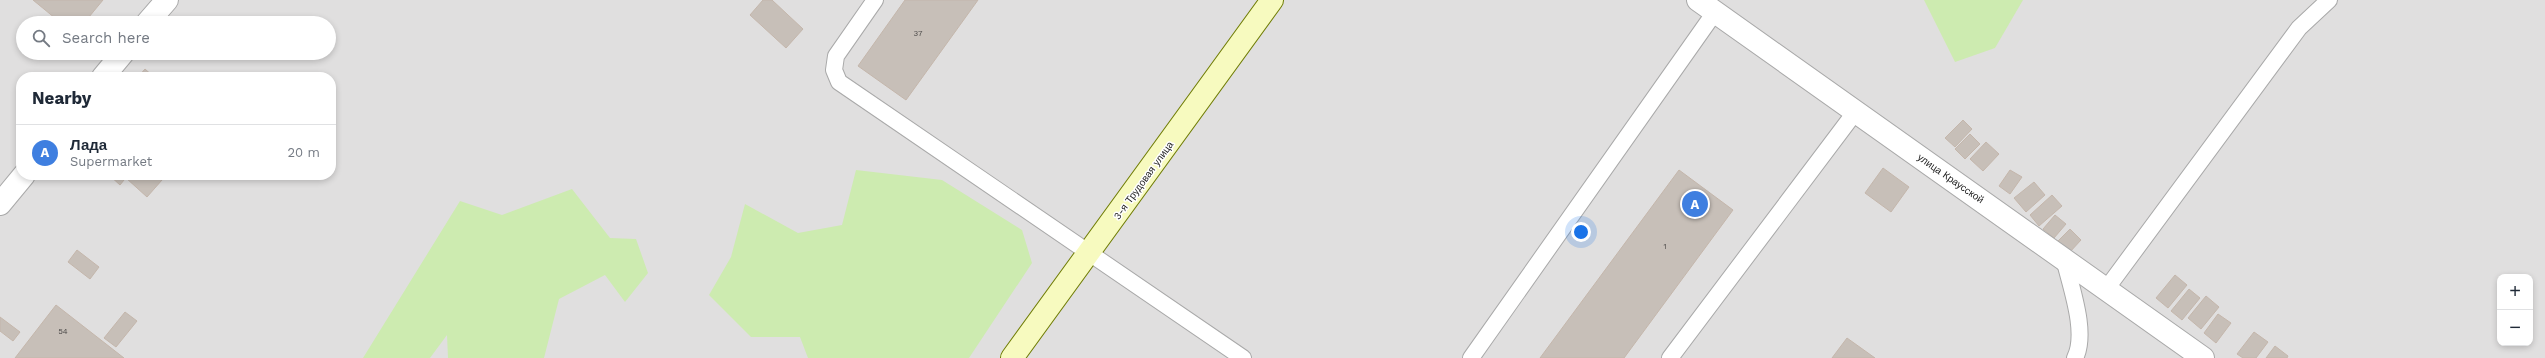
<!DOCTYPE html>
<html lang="en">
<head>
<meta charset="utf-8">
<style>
	body { margin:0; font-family:"Work Sans",sans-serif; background:#f6f6f7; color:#1f2937 }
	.controls { position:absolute; right:12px; bottom:12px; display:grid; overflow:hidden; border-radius:8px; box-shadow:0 2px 6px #0003 }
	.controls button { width:36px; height:36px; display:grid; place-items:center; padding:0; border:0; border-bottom:1px solid #e0e1e3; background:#fff; color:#1f2937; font:20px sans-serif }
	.you { position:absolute; left:1581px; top:232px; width:14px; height:14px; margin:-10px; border:3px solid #fff; border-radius:50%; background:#1a73e8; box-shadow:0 0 0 6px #1a73e833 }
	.badge { display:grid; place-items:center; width:26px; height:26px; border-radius:50%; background:#d40000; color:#fff; font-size:13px; font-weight:700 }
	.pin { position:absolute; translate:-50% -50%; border:2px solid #fff; box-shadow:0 1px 4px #0006 }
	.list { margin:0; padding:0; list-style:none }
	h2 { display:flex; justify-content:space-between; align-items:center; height:52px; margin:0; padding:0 16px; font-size:17px }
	h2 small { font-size:13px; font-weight:400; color:#747a83 }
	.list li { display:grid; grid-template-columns:26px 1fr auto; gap:12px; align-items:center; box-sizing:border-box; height:56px; padding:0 16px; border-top:1px solid #e0e1e3 }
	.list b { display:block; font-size:15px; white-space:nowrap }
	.list p { margin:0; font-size:13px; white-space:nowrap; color:#747a83 }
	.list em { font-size:13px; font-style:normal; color:#747a83 }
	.icon { flex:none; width:22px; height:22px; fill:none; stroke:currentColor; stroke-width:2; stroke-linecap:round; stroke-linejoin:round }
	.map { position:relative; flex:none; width:2545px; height:358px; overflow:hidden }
	.search { position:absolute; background:#fff; box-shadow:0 2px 6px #0003; left:16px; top:16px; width:320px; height:44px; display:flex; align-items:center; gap:10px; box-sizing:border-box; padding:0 14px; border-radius:22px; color:#747a83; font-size:15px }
	.panel { position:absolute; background:#fff; box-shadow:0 2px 6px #0003; left:16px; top:72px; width:320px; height:108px; border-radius:16px }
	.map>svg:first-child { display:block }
	.residential { fill:#e0dfdf; fill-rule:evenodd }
	.grass { fill:#cdebb0 }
	.building { fill:#c7bfb8; stroke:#c4b6ab }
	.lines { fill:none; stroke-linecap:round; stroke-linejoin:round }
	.lane-casing { stroke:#a9a9a9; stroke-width:18 }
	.street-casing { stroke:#a9a9a9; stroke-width:24 }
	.secondary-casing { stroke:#707d05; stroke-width:24 }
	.lane { stroke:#fff; stroke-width:16 }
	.street { stroke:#fff; stroke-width:22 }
	.secondary { stroke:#f7fabf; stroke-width:22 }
	.labels { text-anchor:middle; stroke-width:3; stroke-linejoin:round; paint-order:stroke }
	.number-label { font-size:8px; fill:#4b4948 }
	.street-label { font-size:10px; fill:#222; stroke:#fff }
</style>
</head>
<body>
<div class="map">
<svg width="2545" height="358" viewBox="0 0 2545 358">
	<rect width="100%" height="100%" fill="#f2efe9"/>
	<path class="residential" d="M0,0H2545V358H0ZM23,23H329V53H23ZM21,77H331V175H21ZM2500,277H2530V343H2500Z"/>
	<g class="grass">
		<path d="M1924,0H2023L1995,48L1955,62Z"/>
		<path d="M856,170L942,180L1022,230L1032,263L969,358H808L800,337H751L709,295L731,257L745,204L798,233L842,225Z"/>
		<path d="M572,189L610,238L636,239L648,273L625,302L605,275L559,299L544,358H448L447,335L430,358H363L460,201L502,215Z"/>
	</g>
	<g class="building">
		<path d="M33,0H103L84,23H61Z"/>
		<path d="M763,0H772L803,29L786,48L750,15Z"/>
		<path d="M905,0H978L906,100L858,66Z"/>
		<path d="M145,69L154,77H138Z"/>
		<path d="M1963,120L1972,129L1955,147L1945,138Z"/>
		<path d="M1970,134L1980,144L1965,159L1955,149Z"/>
		<path d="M1986,142L1999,154L1983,171L1970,159Z"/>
		<path d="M1883,168L1909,187L1891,212L1865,193Z"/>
		<path d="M1679,170L1733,210L1624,358H1540Z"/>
		<path d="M2010,170L2022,177L2010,194L1999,186Z"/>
		<path d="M109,175H128L120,185Z"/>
		<path d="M129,175H156L162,180L147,197L126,178Z"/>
		<path d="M2034,182L2045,195L2026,212L2014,198Z"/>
		<path d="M2052,195L2062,206L2039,226L2030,215Z"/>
		<path d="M2055,215L2066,224L2054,238L2043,229Z"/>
		<path d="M2070,229L2081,240L2069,253L2057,242Z"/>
		<path d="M77,250L99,267L90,279L68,262Z"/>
		<path d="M2175,275L2187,285L2168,308L2156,298Z"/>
		<path d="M2189,289L2200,298L2182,320L2171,311Z"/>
		<path d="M2206,296L2219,307L2201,329L2188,318Z"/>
		<path d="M56,305L124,358H15Z"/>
		<path d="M125,312L137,321L116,347L104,338Z"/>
		<path d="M2218,314L2231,323L2216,343L2204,333Z"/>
		<path d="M0,317L20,332L13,341L0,331Z"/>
		<path d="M2254,332L2268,342L2256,358H2243L2237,354Z"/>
		<path d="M1847,338L1875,358H1832Z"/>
		<path d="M2275,346L2288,356L2287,358H2266Z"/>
	</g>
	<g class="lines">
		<g class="lane-casing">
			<g id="lane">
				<path d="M875,0L836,56L834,70L839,82L1243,358"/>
				<path d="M2064,258C2070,285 2088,332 2075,358"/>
				<path d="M2107,288L2299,28L2329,0"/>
				<path d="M1471,358L1715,12"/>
				<path d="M1670,358L1856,111"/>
			</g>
		</g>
		<g class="street-casing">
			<g id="street">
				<path d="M1698,0L2203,358"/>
				<path d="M147,23L167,0"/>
				<path d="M103,77L123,53"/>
				<path d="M0,204L24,175"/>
			</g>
		</g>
		<g class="secondary-casing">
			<path id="secondary" d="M1012,358L1272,0"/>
		</g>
		<use href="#lane" class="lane"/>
		<use href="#street" class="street"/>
		<use href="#secondary" class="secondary"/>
	</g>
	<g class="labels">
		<g class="number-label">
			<text x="918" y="36">37</text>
			<text x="1665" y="249">1</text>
			<text x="63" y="334">54</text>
		</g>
		<g class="street-label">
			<text transform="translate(1951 178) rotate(35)" y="4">улица Краусской</text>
			<text transform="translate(1143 180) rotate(-54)" y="4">3-я Трудовая улица</text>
		</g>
	</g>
</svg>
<div class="controls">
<button>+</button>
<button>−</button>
</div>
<div class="you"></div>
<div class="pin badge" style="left:1695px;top:204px;background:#3f7fe0">A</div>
<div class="search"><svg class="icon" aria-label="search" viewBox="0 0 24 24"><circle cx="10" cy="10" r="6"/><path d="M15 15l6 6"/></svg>Search here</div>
<section class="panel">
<h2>Nearby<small></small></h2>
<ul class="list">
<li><span class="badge" style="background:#3f7fe0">A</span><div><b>Лада</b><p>Supermarket</p></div><em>20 m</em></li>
</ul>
</section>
</div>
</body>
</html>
